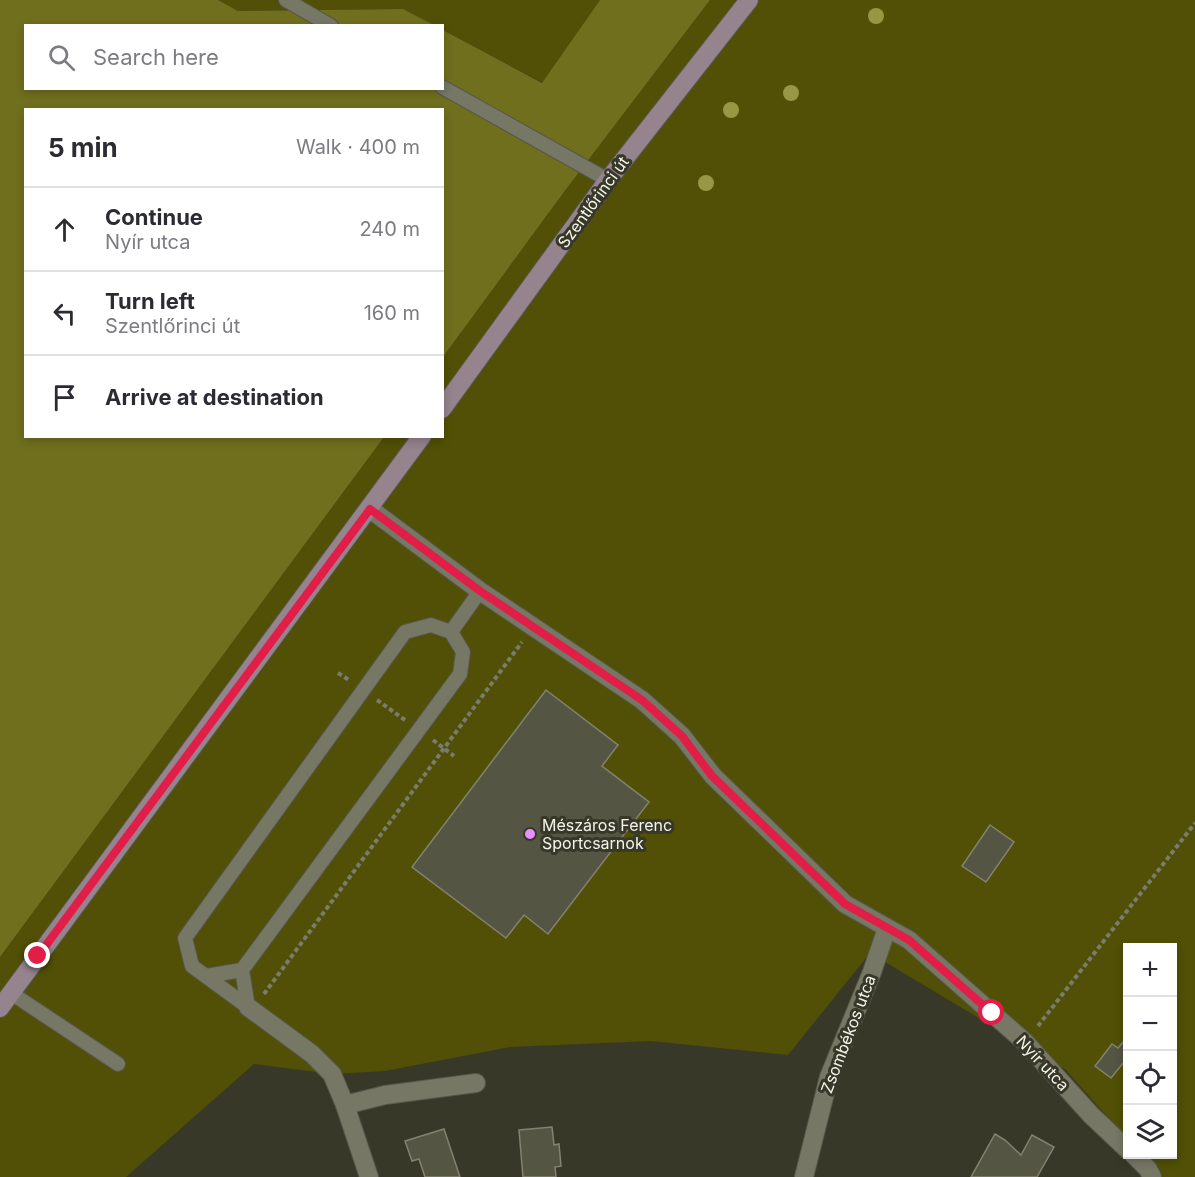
<!DOCTYPE html>
<html lang="en">
<head>
<meta charset="utf-8">
<style>
	body { margin:0; font-family:Inter,sans-serif; background:#f7f7f7; color:#2b2b33 }
	.controls { position:absolute; right:18px; bottom:18px; display:grid; overflow:hidden; border-radius:0px; box-shadow:0 3px 9px #0003 }
	.controls button { width:54px; height:54px; display:grid; place-items:center; padding:0; border:0; border-bottom:2px solid #e1e1e2; background:#fff; color:#2b2b33; font:30px sans-serif }
	.stop { position:absolute; width:18px; height:18px; margin:-14px; border:4px solid #e11d48; border-radius:50%; background:#fff }
	.stop.end { background:#e11d48; border-color:#fff; box-shadow:0 2px 6px #0008 }
	.list { margin:0; padding:0; list-style:none }
	h2 { display:flex; justify-content:space-between; align-items:center; height:78px; margin:0; padding:0 24px; font-size:26px }
	h2 small { font-size:20px; font-weight:400; color:#7c7c81 }
	.list li { display:grid; grid-template-columns:39px 1fr auto; gap:18px; align-items:center; box-sizing:border-box; height:84px; padding:0 24px; border-top:2px solid #e1e1e2 }
	.list b { display:block; font-size:22px; white-space:nowrap }
	.list p { margin:0; font-size:20px; white-space:nowrap; color:#7c7c81 }
	.list em { font-size:20px; font-style:normal; color:#7c7c81 }
	.icon { flex:none; width:33px; height:33px; fill:none; stroke:currentColor; stroke-width:2; stroke-linecap:round; stroke-linejoin:round }
	.map { position:relative; flex:none; width:1195px; height:1177px; overflow:hidden }
	.search { position:absolute; background:#fff; box-shadow:0 3px 9px #0003; left:24px; top:24px; width:420px; height:66px; display:flex; align-items:center; gap:15px; box-sizing:border-box; padding:0 21px; border-radius:0px; color:#7c7c81; font-size:22px }
	.panel { position:absolute; background:#fff; box-shadow:0 3px 9px #0003; left:24px; top:108px; width:420px; height:330px; border-radius:0px }
	.map>svg:first-child { display:block }
	.green { fill:#515006 }
	.forest { fill:#706f1e }
	.building { fill:#545543; stroke:#828370; stroke-width:1.5 }
	.lines { fill:none; stroke-linecap:round; stroke-linejoin:round }
	.lane-casing { stroke:#565749; stroke-width:16 }
	.street-casing { stroke:#565749; stroke-width:20 }
	.secondary-casing { stroke:#565749; stroke-width:20 }
	.path { stroke:#7b7b6e; stroke-width:4; stroke-dasharray:4.5 3; stroke-linecap:butt }
	.lane { stroke:#777765; stroke-width:14 }
	.street { stroke:#777765; stroke-width:18 }
	.secondary { stroke:#95838d; stroke-width:18 }
	.tree { fill:#989745 }
	.route { stroke:#e11d48; stroke-width:8 }
	.poi-dot { fill:#e88eff; stroke:#383828; stroke-width:2 }
	.labels { text-anchor:middle; stroke-width:6; stroke-linejoin:round; paint-order:stroke }
	.street-label { font-size:16px; fill:#f4f4ea; stroke:#383828 }
	.poi-label { font-size:16px; fill:#f4f4ea; stroke:#383828; text-anchor:start }
</style>
</head>
<body>
<div class="map">
<svg width="1195" height="1177" viewBox="0 0 1195 1177">
	<rect width="100%" height="100%" fill="#383828"/>
	<g class="green">
		<path d="M218,0H600L543,83L443,30L442,26L434,25L403,9L238,11Z"/>
		<path d="M710,0H1195V1177H1161L1141,1155L1172,1154V948H1128L1127,1139L1066,1070L870,953L788,1055L651,1041L510,1047L385,1071L332,1074L254,1064L126,1177H0V957L384,437L442,436L443,357L564,192Z"/>
	</g>
	<path class="forest" d="M0,0H218L238,11L403,9L434,25L26,26V88H442L443,30L542,83L600,0H710L564,192L443,357L442,110H26V436L384,437L0,957Z"/>
	<g class="building">
		<path d="M546,690L618,745L602,766L649,802L548,934L524,915L506,938L412,867Z"/>
		<path d="M990,825L1014,842L986,882L962,866Z"/>
		<path d="M1128,1036V1057L1111,1078L1095,1066L1112,1044L1118,1048Z"/>
		<path d="M552,1127L554,1145L559,1144L561,1166L555,1167L556,1177H523L519,1130Z"/>
		<path d="M444,1129L460,1177H425L419,1159L412,1161L405,1141Z"/>
		<path d="M995,1134L1005,1140L1021,1155L1032,1135L1054,1147L1037,1177H971Z"/>
	</g>
	<g class="lines">
		<g class="lane-casing">
			<g id="lane">
				<path d="M286,0L331,26"/>
				<path d="M442,87L608,180"/>
				<path d="M431,625L451,632L463,652L460,674L242,970L248,1007L192,966L185,938L405,632Z"/>
				<path d="M451,632L480,591"/>
				<path d="M206,976L242,970"/>
				<path d="M11,993L118,1064"/>
			</g>
		</g>
		<g class="street-casing">
			<g id="street">
				<path d="M370,509L480,591L642,700L682,736L713,776L845,904L909,940L1025,1042L1091,1115L1128,1150"/>
				<path d="M248,1007L312,1054L332,1074L345,1105L369,1177"/>
				<path d="M345,1105L385,1095L476,1083"/>
				<path d="M1133,1154L1148,1169L1152,1177"/>
				<path d="M804,1177L829,1077L872,972L887,928"/>
			</g>
		</g>
		<g class="secondary-casing">
			<g id="secondary">
				<path d="M442,409L608,180L749,0"/>
				<path d="M0,1008L422,436"/>
			</g>
		</g>
		<g class="path">
			<path d="M338,673L349,680"/>
			<path d="M377,700L405,720"/>
			<path d="M433,740L454,756"/>
			<path d="M264,994L522,642"/>
			<path d="M1038,1026L1195,823"/>
		</g>
		<use href="#lane" class="lane"/>
		<use href="#street" class="street"/>
		<use href="#secondary" class="secondary"/>
	</g>
	<g class="tree">
		<circle cx="876" cy="16" r="8"/>
		<circle cx="791" cy="93" r="8"/>
		<circle cx="731" cy="110" r="8"/>
		<circle cx="706" cy="183" r="8"/>
	</g>
	<g class="lines">
		<path class="route" d="M38,956L370,509L480,591L642,700L682,736L712,776L845,904L909,940L992,1013"/>
	</g>
	<circle class="poi-dot" cx="530" cy="834" r="6"/>
	<g class="labels">
		<g class="street-label">
			<text transform="translate(593 202) rotate(-54)" y="6">Szentlőrinci út</text>
			<text transform="translate(848 1034) rotate(-69)" y="6">Zsombékos utca</text>
			<text transform="translate(1043 1063) rotate(47)" y="6">Nyír utca</text>
		</g>
		<g class="poi-label">
			<text x="542" y="831">Mészáros Ferenc<tspan x="542" dy="18">Sportcsarnok</tspan></text>
		</g>
	</g>
</svg>
<div class="controls">
<button>+</button>
<button>−</button>
<button><svg class="icon" aria-label="locate" viewBox="0 0 24 24"><circle cx="12" cy="12" r="6"/><path d="M12 2v4M12 18v4M2 12h4M18 12h4"/></svg></button>
<button><svg class="icon" aria-label="layers" viewBox="0 0 24 24"><path d="M12 4l9 5-9 5-9-5zM3 14l9 5 9-5"/></svg></button>
</div>
<div class="stop" style="left:992px;top:1013px"></div>
<div class="stop end" style="left:38px;top:956px"></div>
<div class="search"><svg class="icon" aria-label="search" viewBox="0 0 24 24"><circle cx="10" cy="10" r="6"/><path d="M15 15l6 6"/></svg>Search here</div>
<section class="panel">
<h2>5 min<small>Walk · 400 m</small></h2>
<ul class="list">
<li><svg class="icon" aria-label="ahead" viewBox="0 0 24 24"><path d="M12 20V5M6 11l6-6 6 6"/></svg><div><b>Continue</b><p>Nyír utca</p></div><em>240 m</em></li>
<li><svg class="icon" aria-label="left" viewBox="0 0 24 24"><path d="M17 20v-9H6M10 6l-5 5 5 5"/></svg><div><b>Turn left</b><p>Szentlőrinci út</p></div><em>160 m</em></li>
<li><svg class="icon" aria-label="arrive" viewBox="0 0 24 24"><path d="M6 21V4h12l-3 4 3 4H6"/></svg><div><b>Arrive at destination</b></div></li>
</ul>
</section>
</div>
</body>
</html>
